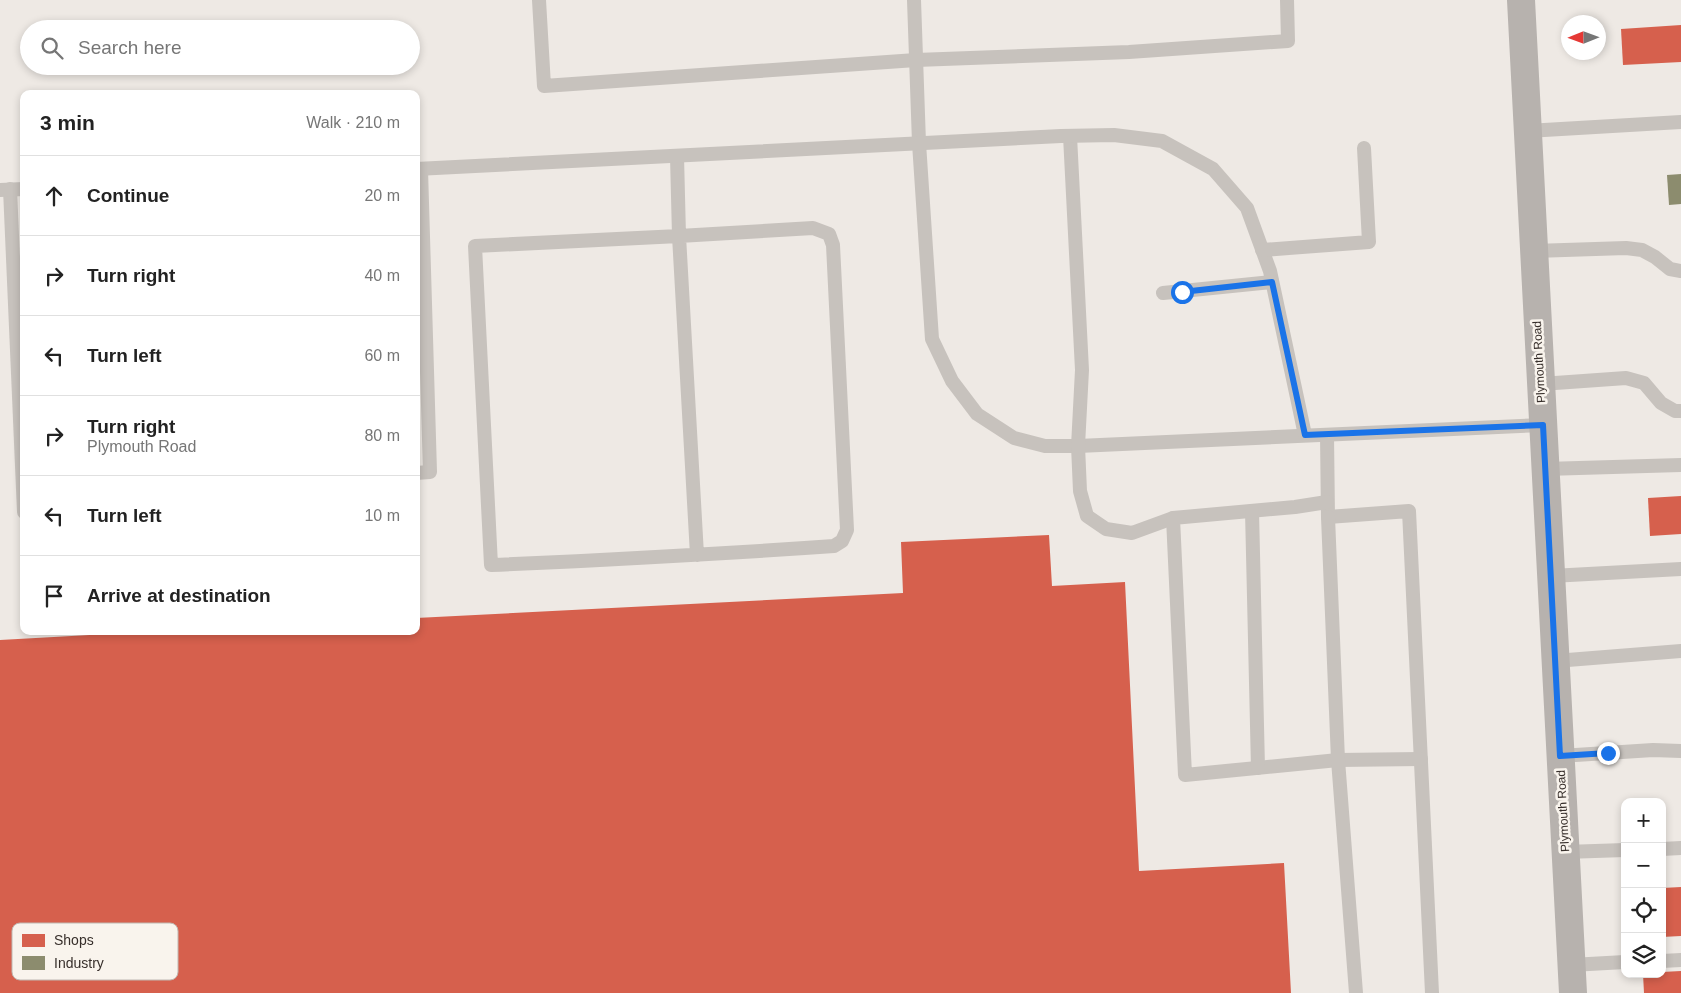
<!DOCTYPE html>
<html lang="en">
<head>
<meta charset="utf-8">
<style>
	body { margin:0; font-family:Helvetica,sans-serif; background:#f6f6f6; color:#222 }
	.controls { position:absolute; right:15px; bottom:15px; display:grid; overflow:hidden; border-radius:10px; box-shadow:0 2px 8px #0003 }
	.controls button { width:45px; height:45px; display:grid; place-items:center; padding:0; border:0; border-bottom:1px solid #e0e0e0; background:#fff; color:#222; font:25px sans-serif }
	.compass { position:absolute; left:1561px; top:15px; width:45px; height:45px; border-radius:50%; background:#fff; box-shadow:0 2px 8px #0003; rotate:269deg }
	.stop { position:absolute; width:15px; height:15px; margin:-11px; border:4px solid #1a73e8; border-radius:50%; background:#fff }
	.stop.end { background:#1a73e8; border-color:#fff; box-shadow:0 1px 5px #0008 }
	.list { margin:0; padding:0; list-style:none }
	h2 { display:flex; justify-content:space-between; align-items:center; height:65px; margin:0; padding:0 20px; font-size:21px }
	h2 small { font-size:16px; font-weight:400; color:#767676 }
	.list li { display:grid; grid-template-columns:32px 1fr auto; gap:15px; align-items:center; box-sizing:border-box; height:80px; padding:0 20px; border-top:1px solid #e0e0e0 }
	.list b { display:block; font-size:19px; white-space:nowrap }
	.list p { margin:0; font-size:16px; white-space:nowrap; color:#767676 }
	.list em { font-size:16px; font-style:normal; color:#767676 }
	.icon { flex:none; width:28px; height:28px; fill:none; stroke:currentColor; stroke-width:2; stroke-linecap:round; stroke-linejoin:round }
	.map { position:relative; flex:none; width:1681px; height:993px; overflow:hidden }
	.search { position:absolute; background:#fff; box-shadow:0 2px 8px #0003; left:20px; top:20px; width:400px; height:55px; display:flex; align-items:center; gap:12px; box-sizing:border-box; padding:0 18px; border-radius:28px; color:#767676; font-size:19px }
	.panel { position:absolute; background:#fff; box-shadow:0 2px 8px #0003; left:20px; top:90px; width:400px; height:545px; border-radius:10px }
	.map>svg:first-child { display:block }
	.shops { fill:#d6604d }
	.industry { fill:#8c8c6e }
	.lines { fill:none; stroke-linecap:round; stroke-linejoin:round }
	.lane { stroke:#c7c2bd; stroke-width:14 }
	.secondary { stroke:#b7b2ae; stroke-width:28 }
	.route { stroke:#1a73e8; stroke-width:6 }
	.labels { text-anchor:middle; stroke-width:5; stroke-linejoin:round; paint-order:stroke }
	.street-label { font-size:12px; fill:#372f2b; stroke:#f9f4ed }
	.key { fill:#f9f4ed; stroke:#bfb9b3; stroke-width:1 }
	.key-label { font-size:14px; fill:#372f2b }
</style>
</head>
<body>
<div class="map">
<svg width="1681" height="993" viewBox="0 0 1681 993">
	<rect width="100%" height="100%" fill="#eee9e4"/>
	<g class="shops">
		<path d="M1681,25V62L1623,65L1621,29Z"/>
		<path d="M1681,496V534L1650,536L1648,498Z"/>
		<path d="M1049,535L1052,586L1125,582L1139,871L1284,863L1291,993H0V640L161,631H416V618L903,593L901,542Z"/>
		<path d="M1681,887V936L1662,937V888Z"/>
		<path d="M1681,971V993H1644L1643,974H1662V972Z"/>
	</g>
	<path class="industry" d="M1681,174V204L1669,205L1667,175Z"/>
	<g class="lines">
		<g class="lane">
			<path d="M539,0L544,86L916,60L1129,52L1288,41L1287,0"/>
			<path d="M914,0L919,143L932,339L952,381L977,414L1014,438L1045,446H1078L1543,425"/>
			<path d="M1527,131L1681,122"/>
			<path d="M1070,136L1082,370L1078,446L1080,491L1087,516L1106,529L1132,533L1173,518"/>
			<path d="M677,156L679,236L475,246L491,565C605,560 720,554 834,546L842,541L847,530L833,245L829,234L813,228L679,236L697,555"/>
			<path d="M416,169L1061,136L1114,135L1162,141L1213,169L1247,208L1270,271L1305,435"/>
			<path d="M10,189L24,512"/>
			<path d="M0,190L24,189"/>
			<path d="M1262,250L1369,242L1364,148"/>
			<path d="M1534,251L1626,248L1642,250L1655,257L1670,269L1681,271"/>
			<path d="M1163,293L1272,282"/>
			<path d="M1541,384L1626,378L1644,383L1661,403L1675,411H1681"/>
			<path d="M1327,435L1328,517L1409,511L1432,993"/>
			<path d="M1545,469L1681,465"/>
			<path d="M416,473L430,472L421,169"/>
			<path d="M1327,502L1295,507L1173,518L1185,775L1338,760L1421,759"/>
			<path d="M1252,511L1258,768"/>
			<path d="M1328,517L1338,760L1356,993"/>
			<path d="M1551,576L1681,569"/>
			<path d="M1555,661L1681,651"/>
			<path d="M1560,756L1653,750L1681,751"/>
			<path d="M1662,849L1681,848"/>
			<path d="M1565,852L1625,850"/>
			<path d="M1662,961L1681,960"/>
			<path d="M1571,965L1625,962"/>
		</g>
		<path class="secondary" d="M1521,0L1573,993"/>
	</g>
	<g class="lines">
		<path class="route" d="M1182,292L1272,282L1305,435L1543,425L1560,756L1608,753"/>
	</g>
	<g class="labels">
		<g class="street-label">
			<text transform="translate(1539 362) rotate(-93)" y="4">Plymouth Road</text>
			<text transform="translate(1563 811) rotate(-93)" y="4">Plymouth Road</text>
		</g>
	</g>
	<rect x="12" y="923" width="166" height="57" rx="8" class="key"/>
	<rect x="22" y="934" width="23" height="13" fill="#d6604d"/>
	<rect x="22" y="956" width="23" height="14" fill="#8c8c6e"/>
	<g class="key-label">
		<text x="54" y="945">Shops</text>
		<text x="54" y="968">Industry</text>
	</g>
</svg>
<div class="controls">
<button>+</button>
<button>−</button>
<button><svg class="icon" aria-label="locate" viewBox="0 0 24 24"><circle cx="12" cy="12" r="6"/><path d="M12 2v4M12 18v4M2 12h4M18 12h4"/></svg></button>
<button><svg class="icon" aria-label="layers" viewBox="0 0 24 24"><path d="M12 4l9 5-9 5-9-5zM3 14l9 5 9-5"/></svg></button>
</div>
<svg class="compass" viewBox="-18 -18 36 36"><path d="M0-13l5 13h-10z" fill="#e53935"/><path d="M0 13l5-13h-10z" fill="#767676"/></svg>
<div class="stop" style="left:1182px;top:292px"></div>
<div class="stop end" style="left:1608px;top:753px"></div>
<div class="search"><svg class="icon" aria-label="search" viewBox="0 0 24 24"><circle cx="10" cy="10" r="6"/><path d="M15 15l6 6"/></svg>Search here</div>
<section class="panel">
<h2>3 min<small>Walk · 210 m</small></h2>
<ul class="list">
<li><svg class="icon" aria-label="ahead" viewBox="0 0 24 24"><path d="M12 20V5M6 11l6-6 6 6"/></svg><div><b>Continue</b></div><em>20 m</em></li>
<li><svg class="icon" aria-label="right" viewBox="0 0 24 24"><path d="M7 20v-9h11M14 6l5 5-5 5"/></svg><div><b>Turn right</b></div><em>40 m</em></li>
<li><svg class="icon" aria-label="left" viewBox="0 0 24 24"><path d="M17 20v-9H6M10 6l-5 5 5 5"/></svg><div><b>Turn left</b></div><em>60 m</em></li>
<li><svg class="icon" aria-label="right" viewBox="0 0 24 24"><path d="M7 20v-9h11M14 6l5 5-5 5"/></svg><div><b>Turn right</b><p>Plymouth Road</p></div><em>80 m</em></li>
<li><svg class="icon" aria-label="left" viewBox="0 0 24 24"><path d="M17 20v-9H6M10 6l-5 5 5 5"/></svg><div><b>Turn left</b></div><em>10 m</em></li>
<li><svg class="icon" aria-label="arrive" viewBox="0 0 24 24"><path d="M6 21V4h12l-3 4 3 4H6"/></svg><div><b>Arrive at destination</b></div></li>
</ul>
</section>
</div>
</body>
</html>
